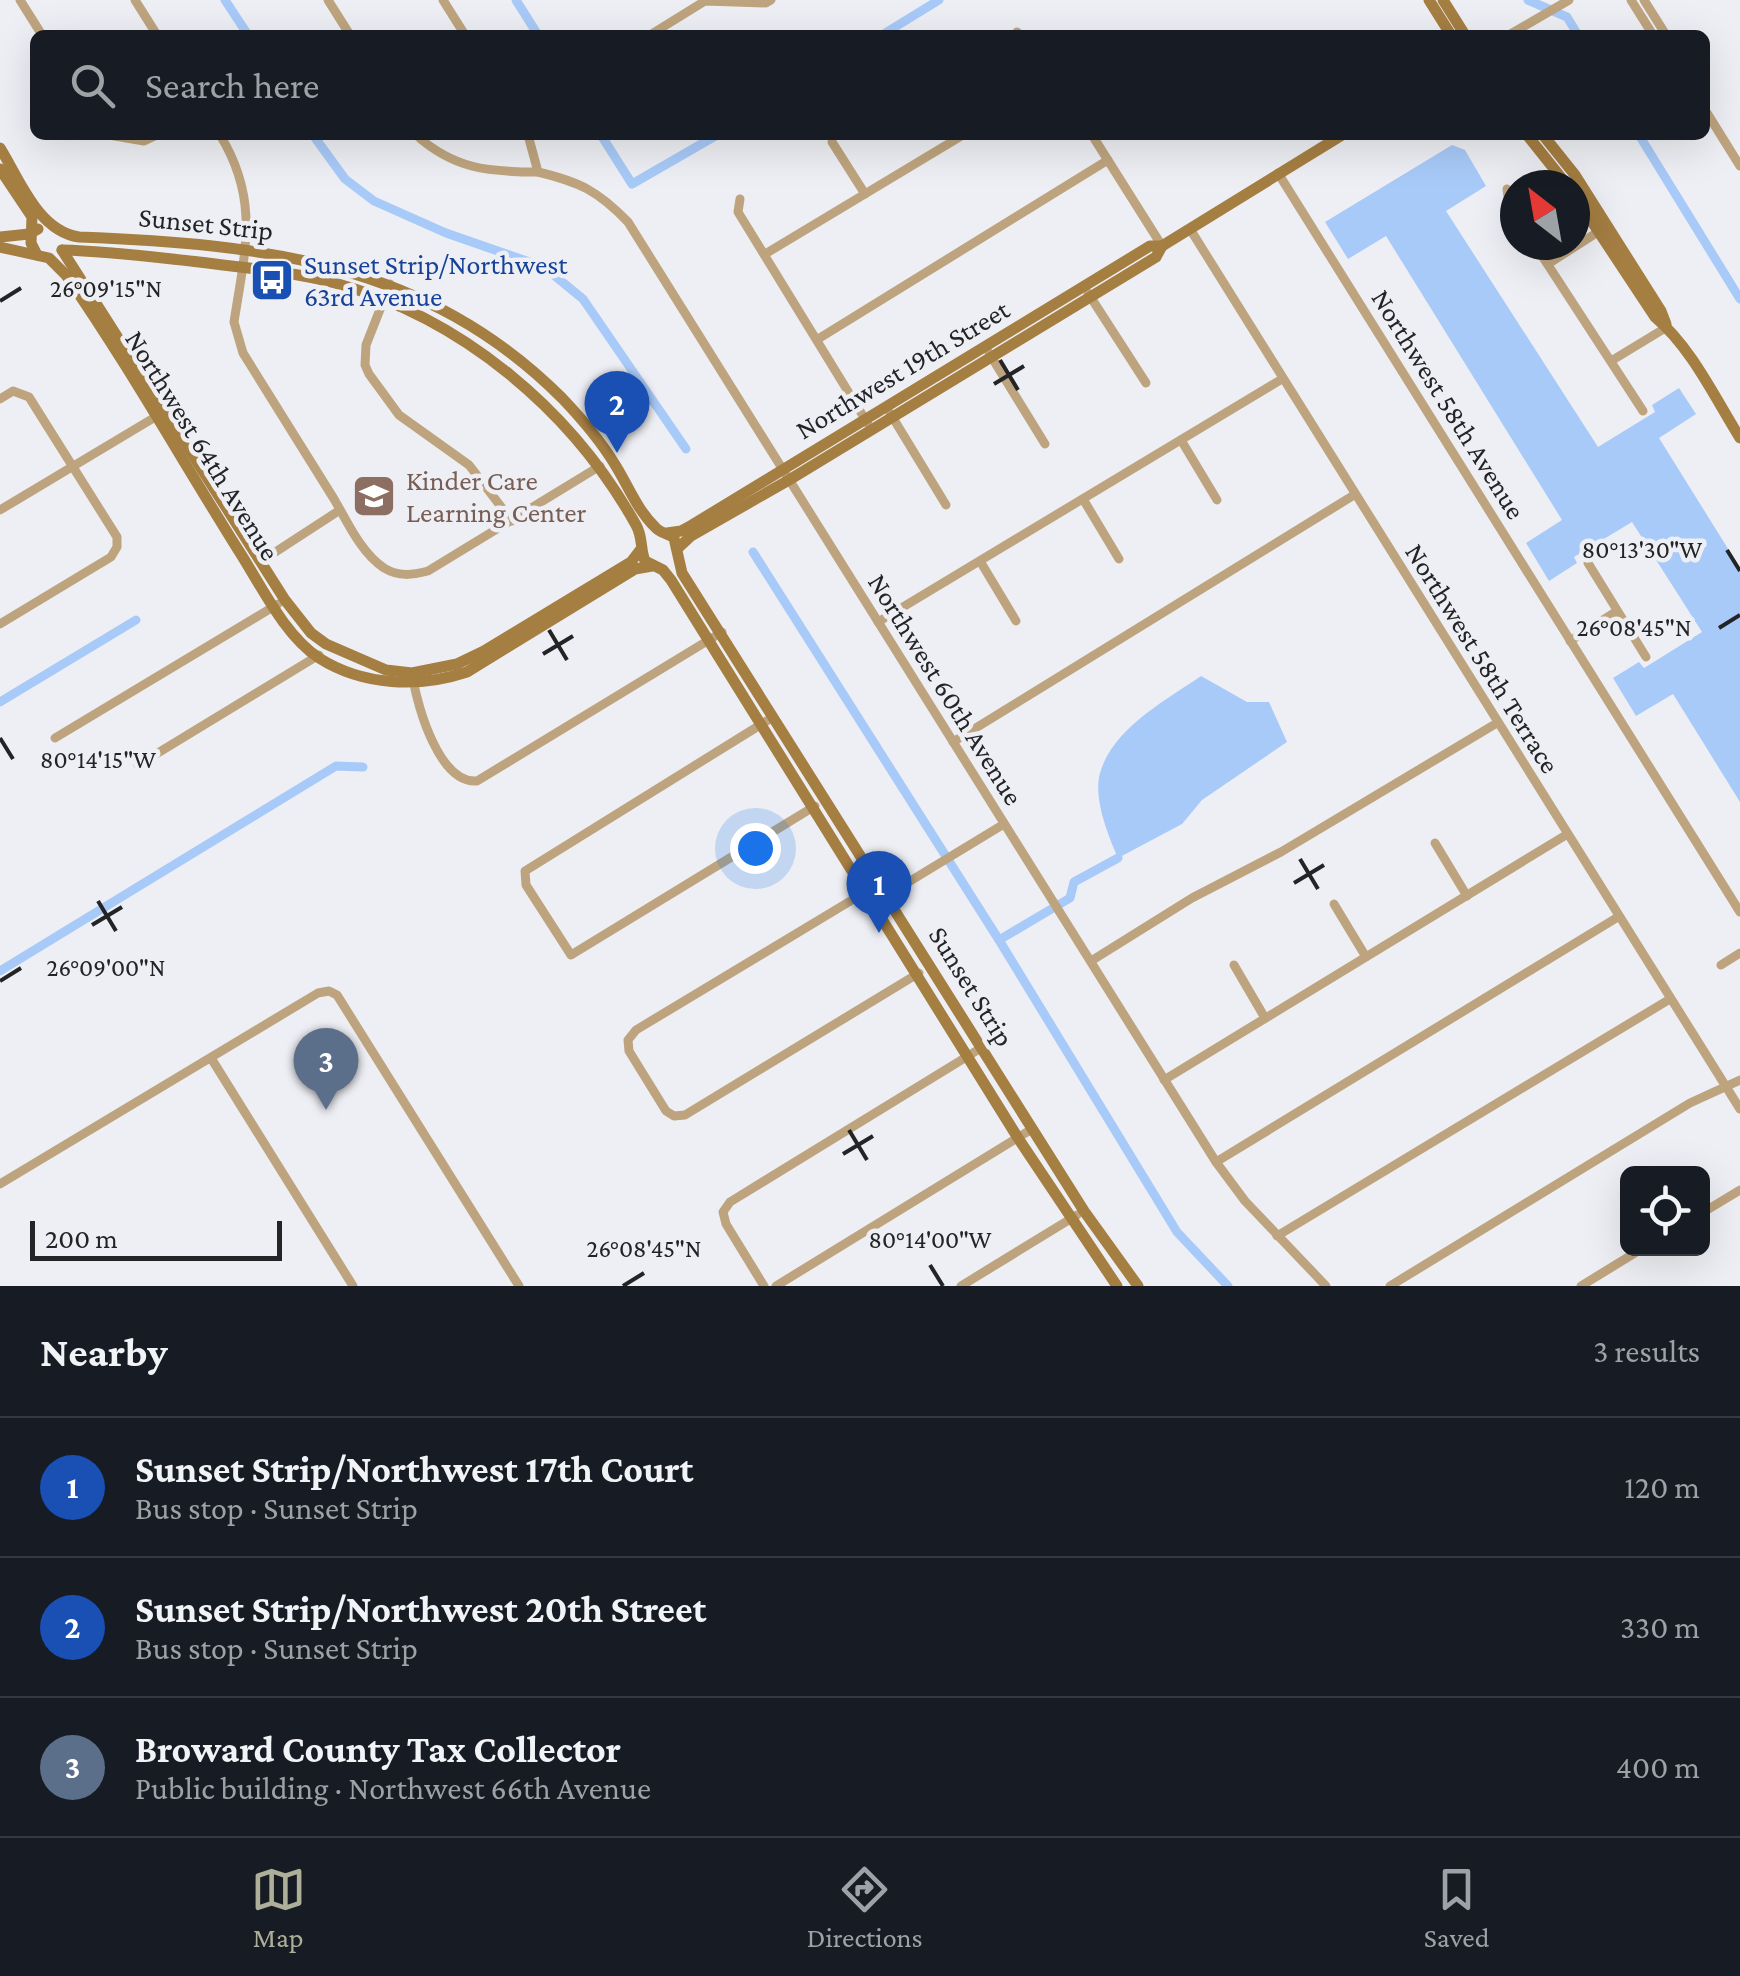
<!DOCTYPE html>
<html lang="en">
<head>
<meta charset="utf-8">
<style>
	body { margin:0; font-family:"Crimson Pro",serif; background:#20242c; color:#f1f3f6 }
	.controls { position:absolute; right:30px; bottom:30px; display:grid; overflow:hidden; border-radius:15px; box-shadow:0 10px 40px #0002 }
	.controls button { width:90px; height:90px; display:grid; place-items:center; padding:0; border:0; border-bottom:2px solid #363941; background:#171b24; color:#f1f3f6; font:50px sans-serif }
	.compass { position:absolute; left:1500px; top:170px; width:90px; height:90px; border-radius:50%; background:#171b24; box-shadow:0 10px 40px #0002; rotate:329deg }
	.scale { position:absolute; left:30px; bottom:25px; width:252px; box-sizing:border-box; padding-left:10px; border:5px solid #232425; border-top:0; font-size:28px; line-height:35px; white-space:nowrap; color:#232425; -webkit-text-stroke:8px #eeeff4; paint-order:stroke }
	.you { position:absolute; left:755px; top:848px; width:35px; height:35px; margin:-25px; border:8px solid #fff; border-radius:50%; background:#1a73e8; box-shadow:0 0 0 15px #1a73e833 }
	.badge { display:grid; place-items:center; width:65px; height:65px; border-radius:50%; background:#aeaf99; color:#fff; font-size:32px; font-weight:700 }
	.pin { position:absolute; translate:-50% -82px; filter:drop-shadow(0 2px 5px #0008) }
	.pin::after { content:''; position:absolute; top:52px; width:35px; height:30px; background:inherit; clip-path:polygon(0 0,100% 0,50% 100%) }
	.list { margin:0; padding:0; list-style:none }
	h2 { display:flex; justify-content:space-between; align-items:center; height:130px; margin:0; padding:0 40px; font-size:42px }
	h2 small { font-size:32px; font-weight:400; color:#9ea1a6 }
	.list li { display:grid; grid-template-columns:65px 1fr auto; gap:30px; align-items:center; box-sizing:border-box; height:140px; padding:0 40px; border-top:2px solid #363941 }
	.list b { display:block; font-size:38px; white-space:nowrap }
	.list p { margin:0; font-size:32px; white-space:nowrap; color:#9ea1a6 }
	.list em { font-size:32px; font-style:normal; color:#9ea1a6 }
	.icon { flex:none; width:55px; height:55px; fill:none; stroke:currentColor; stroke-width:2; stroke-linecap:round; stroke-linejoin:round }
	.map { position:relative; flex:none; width:1740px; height:1286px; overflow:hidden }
	.search { position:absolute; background:#171b24; box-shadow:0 10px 40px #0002; left:30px; right:30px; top:30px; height:110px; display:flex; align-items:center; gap:25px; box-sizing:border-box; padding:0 35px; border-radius:15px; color:#9ea1a6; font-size:38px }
	.sheet { height:550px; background:#171b24 }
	nav { display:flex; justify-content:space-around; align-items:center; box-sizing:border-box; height:140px; border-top:2px solid #363941; background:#171b24; font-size:28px; color:#9ea1a6 }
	nav a { display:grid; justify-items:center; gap:5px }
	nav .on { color:#aeaf99 }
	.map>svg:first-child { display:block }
	.water { fill:#a8caf8 }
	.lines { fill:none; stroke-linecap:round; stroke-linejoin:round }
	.canal { stroke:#a8caf8; stroke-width:9 }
	.street { stroke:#bea47e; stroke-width:9 }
	.secondary { stroke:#a57e42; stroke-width:11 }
	.ticks { fill:none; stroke:#232425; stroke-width:4 }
	.labels { text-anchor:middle; stroke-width:9; stroke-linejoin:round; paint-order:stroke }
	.street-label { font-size:28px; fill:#232425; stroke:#eeeff4 }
	.transit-label { font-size:28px; fill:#164399; stroke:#eeeff4; text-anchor:start }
	.education-label { font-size:28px; fill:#785e54; stroke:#eeeff4; text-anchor:start }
	.ticks-label { font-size:25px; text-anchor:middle; fill:#232425; stroke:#eeeff4; stroke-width:9; stroke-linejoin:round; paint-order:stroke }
</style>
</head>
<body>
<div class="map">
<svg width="1740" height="1286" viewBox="0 0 1740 1286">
	<rect width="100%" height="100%" fill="#eeeff4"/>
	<g class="water">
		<path d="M1452,145L1465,150L1486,186L1446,211L1598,447L1655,412L1652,405L1679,388L1696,414L1659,438L1740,568V802L1673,694L1636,716L1613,678L1639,662L1644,668L1702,632L1632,522L1574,557L1577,563L1549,581L1526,543L1562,520L1386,236L1348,259L1325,222Z"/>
		<path d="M1201,676L1247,702H1269L1287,742L1202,800L1182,824L1118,858C1108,835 1093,798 1100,773C1113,728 1165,701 1201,676Z"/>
	</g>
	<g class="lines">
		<g class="canal">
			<path d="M225,0L248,35"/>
			<path d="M516,0L538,35"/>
			<path d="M1528,0L1567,17L1578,35"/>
			<path d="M882,35L939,0"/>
			<path d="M313,135L345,179L374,201L446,233L544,267L583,299L686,449"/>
			<path d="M601,135L632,184L717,135"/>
			<path d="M1639,135L1740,299"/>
			<path d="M753,552L999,940L1177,1232L1228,1286"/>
			<path d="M0,702L136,620"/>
			<path d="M999,940L1070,898L1074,882L1118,858"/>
			<path d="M0,971L336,766L363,767"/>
		</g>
		<g class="street">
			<path d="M20,0L42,35"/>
			<path d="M135,0L157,35"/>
			<path d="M328,0L350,35"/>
			<path d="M443,0L465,35"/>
			<path d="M1631,0L1653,35"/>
			<path d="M1644,0L1666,35"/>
			<path d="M1017,32L1021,35"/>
			<path d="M650,35L705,1L766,3L771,0"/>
			<path d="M1509,35L1569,0"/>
			<path d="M1707,113L1740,166"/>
			<path d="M109,135L144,141L157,135"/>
			<path d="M220,135C260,200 245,251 234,322L243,353C273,401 303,450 334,499C347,521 361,553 384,568C399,577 412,575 428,571L600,466"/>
			<path d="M416,135C454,169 488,172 538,172"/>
			<path d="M528,135L538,172C580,182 598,191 628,222L1216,1162L1245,1201L1326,1286"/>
			<path d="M1092,135L1162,246"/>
			<path d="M832,142L865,194"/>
			<path d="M1278,173L1740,912"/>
			<path d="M1507,189L1509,205L1515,214"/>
			<path d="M740,199L738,212L868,424"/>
			<path d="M1190,229L1740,1109"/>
			<path d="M1535,245L1643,411"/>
			<path d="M765,254L963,135"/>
			<path d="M1548,264L1601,230"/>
			<path d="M390,284L366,345L365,365L369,374L399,415L469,465L512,521"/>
			<path d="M1088,293L1146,383"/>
			<path d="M818,339L1108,160"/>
			<path d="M989,353L1045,444"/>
			<path d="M1611,361L1667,327"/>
			<path d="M0,399L13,391L29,397L117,537V547L111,557L0,624"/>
			<path d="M890,413L946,505"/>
			<path d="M1181,440L1217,500"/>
			<path d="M1083,499L1119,559"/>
			<path d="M0,510L162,413"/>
			<path d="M980,561L1016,621"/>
			<path d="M260,562L340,510"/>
			<path d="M1588,563L1646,657"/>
			<path d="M878,622L1282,379"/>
			<path d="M1570,641L1617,611"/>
			<path d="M413,679C418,709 440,784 477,781L722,632"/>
			<path d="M773,717L525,871L526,885L571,955L815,806"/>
			<path d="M55,738L278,604"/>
			<path d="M953,742L1354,495"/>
			<path d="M138,765L319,655"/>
			<path d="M1435,843L1467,896"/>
			<path d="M1334,904L1366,957"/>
			<path d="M1091,961L1192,898L1281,852L1497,723"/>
			<path d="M1234,965L1265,1018"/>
			<path d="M1721,965L1740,953"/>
			<path d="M919,973L685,1115L674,1116L666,1111L629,1051L628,1040L636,1030L857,897L897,889L1004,824"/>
			<path d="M211,1058L353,1286"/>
			<path d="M1164,1080L1566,835"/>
			<path d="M1216,1162L1618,917"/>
			<path d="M0,1184L318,993L329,991L337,995L519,1286"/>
			<path d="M1702,1213L1740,1190"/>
			<path d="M1277,1236L1670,999"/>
			<path d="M764,1286L726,1224L723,1212L730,1202L981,1048"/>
			<path d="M776,1286L1032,1129"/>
			<path d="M961,1286L1077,1215"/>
			<path d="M1390,1286L1690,1103L1740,1080"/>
			<path d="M1581,1286L1643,1248"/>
		</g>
		<g class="secondary">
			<path d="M1429,0L1451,35"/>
			<path d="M1443,0L1465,35"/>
			<path d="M1527,135L1567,185"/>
			<path d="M1543,135L1575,175L1661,311L1666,324"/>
			<path d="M0,148C20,180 38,231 79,237C262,244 426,262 562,398C581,418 600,440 614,463C627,483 637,510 655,527C660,533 667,533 674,538L682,573L1084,1211L1138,1286"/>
			<path d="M0,169L32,217L31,243L37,255"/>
			<path d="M1575,196L1655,317C1691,347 1715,398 1740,438"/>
			<path d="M0,237L29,234L38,229"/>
			<path d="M0,247L49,258L66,275C127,363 180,457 237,548C260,583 283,634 319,658C363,686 419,688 467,672L635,569L652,566"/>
			<path d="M62,250C108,251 153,257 199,262C244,268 290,271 335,283C462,318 572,410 636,525C643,537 640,549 645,561L663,570L671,580L1018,1138L1117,1286"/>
			<path d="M62,250L285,600L311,633L326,644L386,670L412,673L457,664L484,651L631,562L641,549"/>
			<path d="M667,533L681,531L692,525L1150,246H1162L1342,135"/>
			<path d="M677,549L691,536L789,480L1156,257L1162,246"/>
		</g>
	</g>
	<path class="ticks" d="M0,301L21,288M1000,360L1018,390M994,384L1024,366M1727,550L1740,571M1719,628L1740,615M549,630L567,660M543,654L573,636M0,738L13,759M1300,859L1318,889M1294,883L1324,865M98,901L116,931M92,925L122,907M0,981L21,968M849,1130L867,1160M843,1154L873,1136M930,1265L943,1286M623,1286L644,1273"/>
	<defs>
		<g id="bus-square" transform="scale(2.25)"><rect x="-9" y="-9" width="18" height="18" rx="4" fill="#1a4fb4" stroke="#eeeff4"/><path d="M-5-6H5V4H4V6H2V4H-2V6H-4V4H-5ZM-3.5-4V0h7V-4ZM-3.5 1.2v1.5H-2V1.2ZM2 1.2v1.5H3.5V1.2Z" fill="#fff"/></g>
		<g id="school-square" transform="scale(2.25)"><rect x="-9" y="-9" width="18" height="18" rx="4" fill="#8d6e63" stroke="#eeeff4"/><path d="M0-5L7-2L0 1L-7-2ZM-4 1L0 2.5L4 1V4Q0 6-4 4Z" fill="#fff"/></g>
	</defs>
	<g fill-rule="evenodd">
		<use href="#bus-square" x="272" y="280"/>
		<use href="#school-square" x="374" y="496"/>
	</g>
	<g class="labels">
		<g class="street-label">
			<text transform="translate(206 223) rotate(6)" y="10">Sunset Strip</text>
			<text transform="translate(902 369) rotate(-31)" y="10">Northwest 19th Street</text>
			<text transform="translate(1449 404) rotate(58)" y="10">Northwest 58th Avenue</text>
			<text transform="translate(203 445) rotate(58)" y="10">Northwest 64th Avenue</text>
			<text transform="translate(1483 658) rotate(58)" y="10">Northwest 58th Terrace</text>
			<text transform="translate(946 689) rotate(58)" y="10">Northwest 60th Avenue</text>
			<text transform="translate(972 986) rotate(58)" y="10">Sunset Strip</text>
		</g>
		<g class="transit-label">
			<text x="304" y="274">Sunset Strip/Northwest<tspan x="304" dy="32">63rd Avenue</tspan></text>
		</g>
		<g class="education-label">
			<text x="406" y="490">Kinder Care<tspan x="406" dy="32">Learning Center</tspan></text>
		</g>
	</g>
	<g class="ticks-label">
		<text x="106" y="297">26°09'15"N</text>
		<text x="1642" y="558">80°13'30"W</text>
		<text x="1634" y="636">26°08'45"N</text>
		<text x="98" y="768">80°14'15"W</text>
		<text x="106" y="976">26°09'00"N</text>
		<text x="930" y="1248">80°14'00"W</text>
		<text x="644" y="1257">26°08'45"N</text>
	</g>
</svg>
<div class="controls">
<button><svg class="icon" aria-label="locate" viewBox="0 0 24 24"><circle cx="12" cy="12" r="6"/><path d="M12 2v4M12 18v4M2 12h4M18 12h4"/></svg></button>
</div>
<svg class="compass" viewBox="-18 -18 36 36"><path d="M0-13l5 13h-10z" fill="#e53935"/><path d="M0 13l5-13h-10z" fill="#9ea1a6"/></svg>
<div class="scale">200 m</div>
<div class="you"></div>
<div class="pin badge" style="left:879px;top:933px;background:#1a4fb4">1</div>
<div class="pin badge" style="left:617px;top:453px;background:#1a4fb4">2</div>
<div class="pin badge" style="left:326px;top:1110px;background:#5c6f8a">3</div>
<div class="search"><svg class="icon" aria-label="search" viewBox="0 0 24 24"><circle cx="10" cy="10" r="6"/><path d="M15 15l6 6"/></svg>Search here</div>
</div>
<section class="sheet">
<h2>Nearby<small>3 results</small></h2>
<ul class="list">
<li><span class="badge" style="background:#1a4fb4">1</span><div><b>Sunset Strip/Northwest 17th Court</b><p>Bus stop · Sunset Strip</p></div><em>120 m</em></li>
<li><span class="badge" style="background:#1a4fb4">2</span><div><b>Sunset Strip/Northwest 20th Street</b><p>Bus stop · Sunset Strip</p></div><em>330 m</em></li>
<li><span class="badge" style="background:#5c6f8a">3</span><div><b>Broward County Tax Collector</b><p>Public building · Northwest 66th Avenue</p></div><em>400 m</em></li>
</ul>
</section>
<nav>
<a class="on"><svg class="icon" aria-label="map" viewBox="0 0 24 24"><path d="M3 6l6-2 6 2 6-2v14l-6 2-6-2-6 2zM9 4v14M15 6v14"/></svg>Map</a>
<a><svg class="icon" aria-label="directions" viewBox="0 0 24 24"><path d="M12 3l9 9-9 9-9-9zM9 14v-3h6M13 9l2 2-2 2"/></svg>Directions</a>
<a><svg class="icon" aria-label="saved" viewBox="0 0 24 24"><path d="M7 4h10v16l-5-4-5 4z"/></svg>Saved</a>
</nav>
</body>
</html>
